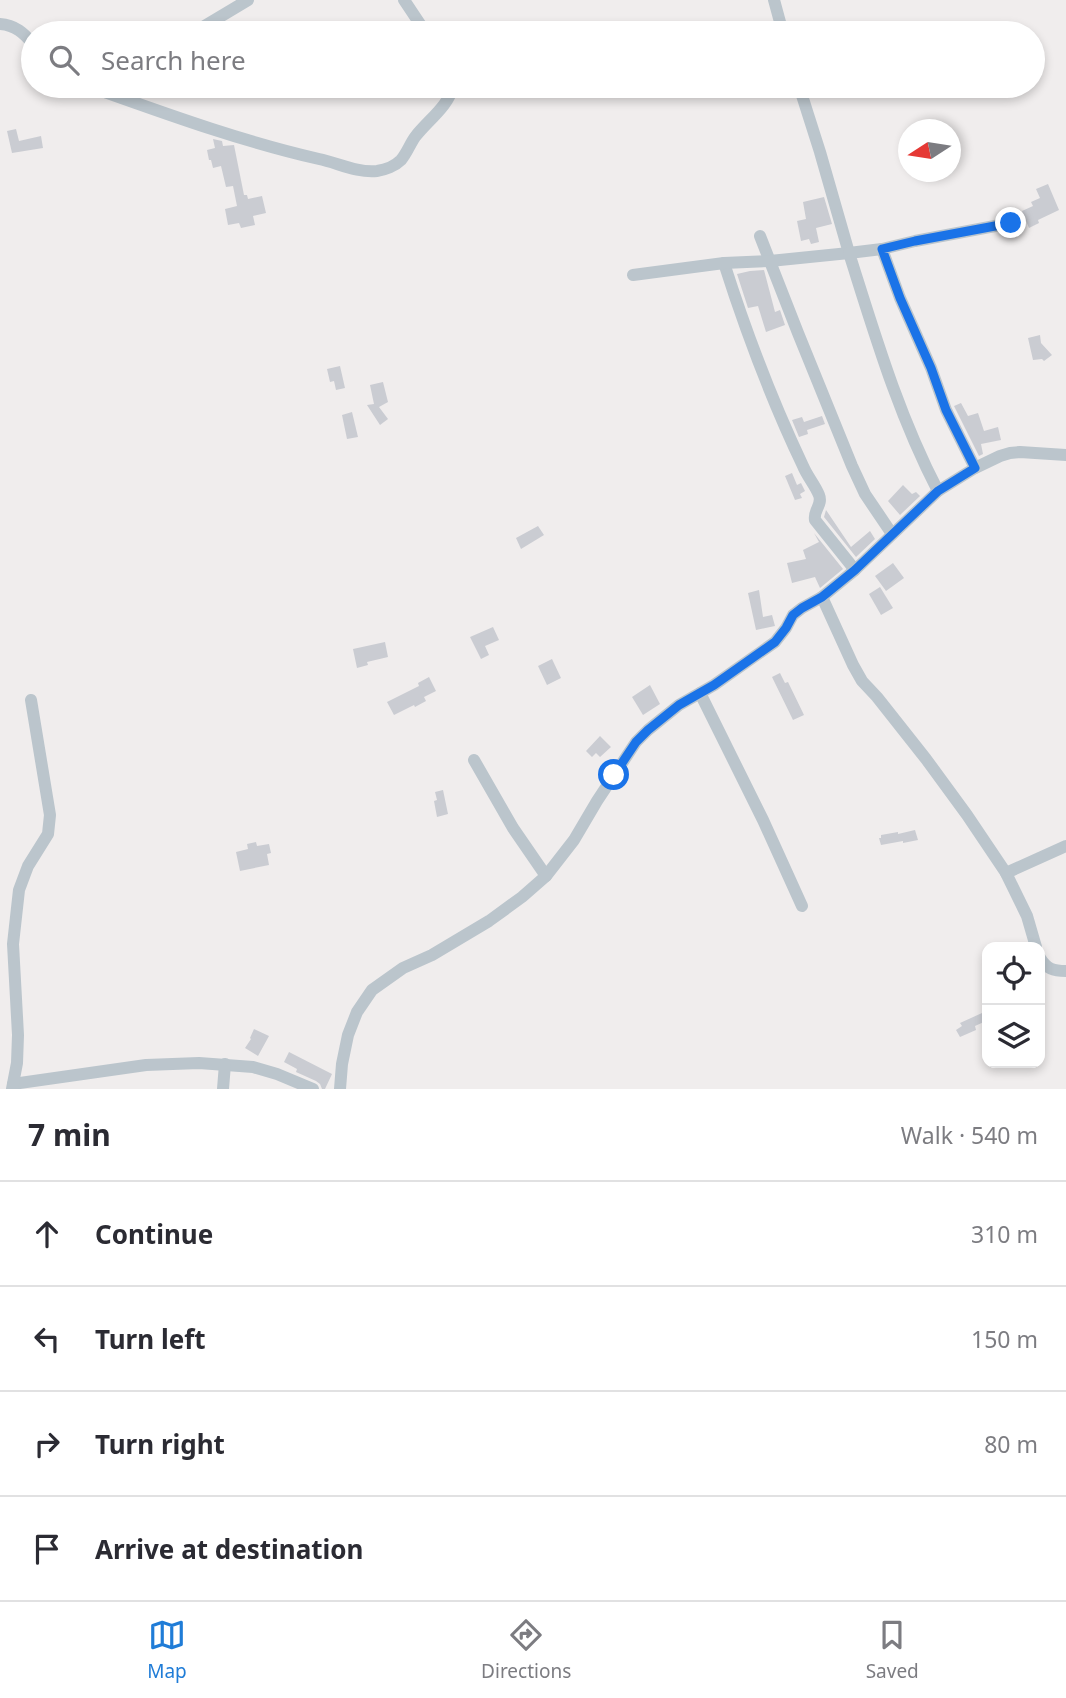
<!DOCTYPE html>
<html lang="en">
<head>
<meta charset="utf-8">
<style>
	body { margin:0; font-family:"Noto Sans",sans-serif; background:#f7f7f7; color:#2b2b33 }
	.controls { position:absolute; right:21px; bottom:21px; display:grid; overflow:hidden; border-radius:14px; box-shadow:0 4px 10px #0003 }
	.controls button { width:63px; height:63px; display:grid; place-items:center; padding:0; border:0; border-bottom:2px solid #e1e1e2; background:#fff; color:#2b2b33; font:35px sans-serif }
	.compass { position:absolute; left:898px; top:119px; width:63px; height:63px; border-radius:50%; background:#fff; box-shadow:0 4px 10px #0003; rotate:258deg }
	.stop { position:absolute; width:21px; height:21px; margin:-16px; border:5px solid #1a73e8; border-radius:50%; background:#fff }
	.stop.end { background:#1a73e8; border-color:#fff; box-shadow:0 2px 7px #0008 }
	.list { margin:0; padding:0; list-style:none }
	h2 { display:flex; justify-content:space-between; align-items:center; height:91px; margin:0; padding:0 28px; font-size:30px }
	h2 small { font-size:23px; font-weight:400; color:#7c7c81 }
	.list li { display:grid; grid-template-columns:46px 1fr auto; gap:21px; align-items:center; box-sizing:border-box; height:105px; padding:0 28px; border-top:2px solid #e1e1e2 }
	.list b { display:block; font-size:26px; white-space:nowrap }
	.list em { font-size:23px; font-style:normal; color:#7c7c81 }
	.icon { flex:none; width:38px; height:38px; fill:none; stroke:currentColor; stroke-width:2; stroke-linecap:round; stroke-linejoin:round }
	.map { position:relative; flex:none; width:1066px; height:1089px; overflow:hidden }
	.search { position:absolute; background:#fff; box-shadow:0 4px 10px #0003; left:21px; right:21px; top:21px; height:77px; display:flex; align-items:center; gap:18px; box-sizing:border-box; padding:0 24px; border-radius:38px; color:#7c7c81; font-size:26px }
	.sheet { height:511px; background:#fff }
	nav { display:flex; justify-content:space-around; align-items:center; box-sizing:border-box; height:98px; border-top:2px solid #e1e1e2; background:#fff; font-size:19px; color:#7c7c81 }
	nav a { display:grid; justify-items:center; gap:4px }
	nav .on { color:#1f7cd7 }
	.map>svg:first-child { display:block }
	.building { fill:#caccd2 }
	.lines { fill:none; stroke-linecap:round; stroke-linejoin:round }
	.minor { stroke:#bbc5cc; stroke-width:12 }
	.route { stroke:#1a73e8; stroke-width:9 }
</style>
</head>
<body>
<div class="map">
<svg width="1066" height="1089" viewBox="0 0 1066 1089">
	<rect width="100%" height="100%" fill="#f0eded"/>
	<g class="building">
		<path d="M16,129L19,141L41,136L43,148L12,153L7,131Z"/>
		<path d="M213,139L222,141L223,146L234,145L244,195H247L248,199L262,196L266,213L253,216L255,225L241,228L239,223L228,225L225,209L237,206L233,186L226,187L221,166L213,168L211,160H209L207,150L215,148Z"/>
		<path d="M1048,184L1059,210L1038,220L1039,223L1029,228L1022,211L1033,206L1031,202L1040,198L1036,189Z"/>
		<path d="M824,197L832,224L816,228L819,242L811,244L809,239L801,241L797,221L806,219L803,202Z"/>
		<path d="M764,270L775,312L780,310L785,325L766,332L758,306L748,308L737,274L750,271Z"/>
		<path d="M1040,335L1041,343L1052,355L1044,361L1042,359L1033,360L1028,338Z"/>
		<path d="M340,366L345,388L336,390L334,381L330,382L327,369Z"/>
		<path d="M383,382L388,402L379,407L388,419L380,425L367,405L374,404L370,385Z"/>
		<path d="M961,403L968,416L978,413L984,431L998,427L1001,440L981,444L983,454L979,456L954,406Z"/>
		<path d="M352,412L358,437L347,439L342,415Z"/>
		<path d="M822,416L825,424L807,430L808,434L799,437L792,420L802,417L804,422Z"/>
		<path d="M792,473L797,485L801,483L805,491L800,494L802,498L795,500L785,476Z"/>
		<path d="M903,485L912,494L916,492L920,496L900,515L888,501Z"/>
		<path d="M826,510L851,547L870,531L875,539L856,557L824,517Z"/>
		<path d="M538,526L544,535L521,549L516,538Z"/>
		<path d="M814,533L843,569L820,588L815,577L792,583L787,563L806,559L803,550L819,542Z"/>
		<path d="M893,563L904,578L886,591L875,576Z"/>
		<path d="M880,587L893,608L881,615L869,594Z"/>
		<path d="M759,590L763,617L772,615L775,626L756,630L748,593Z"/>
		<path d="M493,627L499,640L485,646L489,655L481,659L470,637Z"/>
		<path d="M385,642L388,657L367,662L368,665L357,668L353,649Z"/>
		<path d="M552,659L561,678L547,685L538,666Z"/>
		<path d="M780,673L785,683L788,682L804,715L793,720L772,677Z"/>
		<path d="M429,677L436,691L424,697L426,701L415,707L414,705L394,715L387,702L419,686L418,683Z"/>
		<path d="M650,685L660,704L643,715L632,697Z"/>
		<path d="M600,736L611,747L600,757L596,753L592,757L586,751Z"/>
		<path d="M443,790L448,814L437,817L434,801L437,800L435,792Z"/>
		<path d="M915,830L918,840L903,843V841L881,845L879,838H881V835L898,832V834Z"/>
		<path d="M256,842L257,846L269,844L271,853L267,854L269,865L240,871L236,852L248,849L247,844Z"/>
		<path d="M982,1013L986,1021L975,1026L976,1030L960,1037L956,1030L962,1026L960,1023Z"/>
		<path d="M254,1029L269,1036L258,1056L245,1048L251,1039L250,1038Z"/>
		<path d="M289,1052L332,1074L325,1089H322L320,1084L316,1081L296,1072L297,1069L284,1062Z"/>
	</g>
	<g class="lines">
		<g class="minor">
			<path d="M404,0L426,33"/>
			<path d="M774,0L783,33"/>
			<path d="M0,24C15,25 24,33 33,44"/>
			<path d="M193,33L248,0"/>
			<path d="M88,86C164,113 240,141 319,159C338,163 357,173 377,171C385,170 395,166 401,160C407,153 410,144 415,137C427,121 449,106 453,86"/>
			<path d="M760,236L798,333L852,466L865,494L892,534"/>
			<path d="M882,249L900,298L931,368L946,410L975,468"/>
			<path d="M724,263C746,332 772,401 803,466C807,476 815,485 819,495C823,505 813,510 815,520L855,570"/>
			<path d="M633,275L724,263L770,261L849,253L820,152L799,86"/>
			<path d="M938,491C898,414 875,335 849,253L882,249L915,241L1011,223"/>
			<path d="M822,597L853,665L862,681L877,697L926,759L967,815L1006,873L1027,916L1036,947"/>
			<path d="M700,693L763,820L802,906"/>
			<path d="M474,760L513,828L546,876"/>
			<path d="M1006,873L1066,846"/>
			<path d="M1040,958C1047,969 1053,971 1066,971"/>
			<path d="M13,1084L146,1065L199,1063L253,1067L277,1074L313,1089"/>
			<path d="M12,1089L17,1063L18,1035L13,944L19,890L28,866L48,834L50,815L31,700"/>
			<path d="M223,1089L225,1064"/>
			<path d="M340,1089L342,1064L348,1035L357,1012L372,990L403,968L432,955L489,921L522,897L546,876L574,840L597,801L636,742L648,730L679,705L714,685L775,642L786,628L793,615L802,608L822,597L855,570L938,491L975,468L1000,456L1010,453L1020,452L1066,455"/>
		</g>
	</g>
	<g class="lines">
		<path class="route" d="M614,775L636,742L648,730L679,705L714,685L775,642L786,628L793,615L802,608L822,597L855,570L938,491L975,468L946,410L931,368L900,298L882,249L915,241L1011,223"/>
	</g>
</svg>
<div class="controls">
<button><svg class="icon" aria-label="locate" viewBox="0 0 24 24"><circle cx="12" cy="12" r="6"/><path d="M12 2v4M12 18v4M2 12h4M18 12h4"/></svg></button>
<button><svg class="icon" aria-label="layers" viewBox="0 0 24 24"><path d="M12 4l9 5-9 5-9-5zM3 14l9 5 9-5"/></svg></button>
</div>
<svg class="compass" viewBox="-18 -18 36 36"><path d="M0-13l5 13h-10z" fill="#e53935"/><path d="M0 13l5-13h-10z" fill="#7c7c81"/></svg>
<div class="stop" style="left:614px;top:775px"></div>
<div class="stop end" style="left:1011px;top:223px"></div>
<div class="search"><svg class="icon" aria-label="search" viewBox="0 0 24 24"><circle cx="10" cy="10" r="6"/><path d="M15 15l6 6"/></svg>Search here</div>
</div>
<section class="sheet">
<h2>7 min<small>Walk · 540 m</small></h2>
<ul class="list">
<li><svg class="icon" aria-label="ahead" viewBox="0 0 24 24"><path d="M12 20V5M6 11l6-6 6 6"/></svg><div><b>Continue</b></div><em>310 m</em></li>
<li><svg class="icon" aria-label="left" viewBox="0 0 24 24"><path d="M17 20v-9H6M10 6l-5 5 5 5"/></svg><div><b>Turn left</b></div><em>150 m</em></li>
<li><svg class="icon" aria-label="right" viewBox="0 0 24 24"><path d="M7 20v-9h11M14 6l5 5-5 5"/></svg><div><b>Turn right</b></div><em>80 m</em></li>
<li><svg class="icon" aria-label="arrive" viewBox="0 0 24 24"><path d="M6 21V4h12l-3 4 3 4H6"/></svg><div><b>Arrive at destination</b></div></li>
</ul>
</section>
<nav>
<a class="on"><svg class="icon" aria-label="map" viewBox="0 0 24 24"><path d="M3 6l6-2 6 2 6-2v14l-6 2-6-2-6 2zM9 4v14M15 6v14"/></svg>Map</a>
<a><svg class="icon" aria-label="directions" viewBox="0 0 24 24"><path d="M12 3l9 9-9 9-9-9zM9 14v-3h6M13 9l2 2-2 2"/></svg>Directions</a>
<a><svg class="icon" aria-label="saved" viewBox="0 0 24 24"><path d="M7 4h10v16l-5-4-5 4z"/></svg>Saved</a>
</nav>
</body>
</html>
